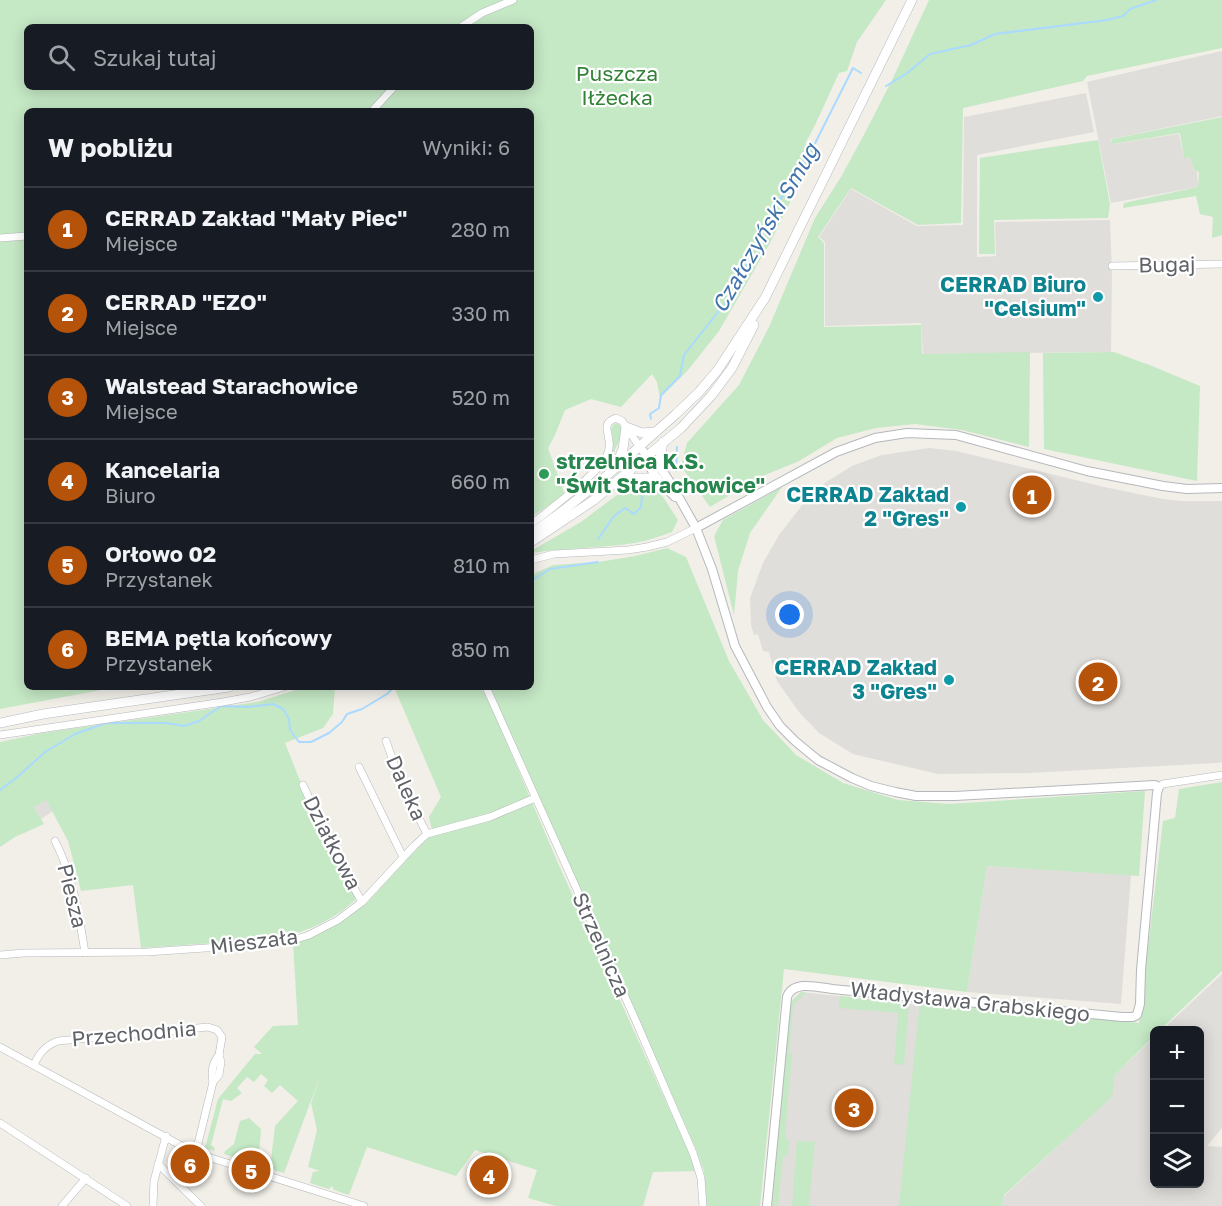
<!DOCTYPE html>
<html lang="pl">
<head>
<meta charset="utf-8">
<style>
	body { margin:0; font-family:"Golos Text",sans-serif; background:#20242c; color:#f1f3f6 }
	.controls { position:absolute; right:18px; bottom:18px; display:grid; overflow:hidden; border-radius:9px; box-shadow:0 3px 15px #0003 }
	.controls button { width:54px; height:54px; display:grid; place-items:center; padding:0; border:0; border-bottom:2px solid #363941; background:#171b24; color:#f1f3f6; font:30px sans-serif }
	.you { position:absolute; left:790px; top:615px; width:21px; height:21px; margin:-15px; border:4px solid #fff; border-radius:50%; background:#1a73e8; box-shadow:0 0 0 9px #1a73e833 }
	.badge { display:grid; place-items:center; width:39px; height:39px; border-radius:50%; background:#b45309; color:#fff; font-size:20px; font-weight:700 }
	.pin { position:absolute; translate:-50% -50%; border:3px solid #fff; box-shadow:0 2px 6px #0006 }
	.list { margin:0; padding:0; list-style:none }
	h2 { display:flex; justify-content:space-between; align-items:center; height:78px; margin:0; padding:0 24px; font-size:26px }
	h2 small { font-size:20px; font-weight:400; color:#9ea1a6 }
	.list li { display:grid; grid-template-columns:39px 1fr auto; gap:18px; align-items:center; box-sizing:border-box; height:84px; padding:0 24px; border-top:2px solid #363941 }
	.list b { display:block; font-size:22px; white-space:nowrap }
	.list p { margin:0; font-size:20px; white-space:nowrap; color:#9ea1a6 }
	.list em { font-size:20px; font-style:normal; color:#9ea1a6 }
	.icon { flex:none; width:33px; height:33px; fill:none; stroke:currentColor; stroke-width:2; stroke-linecap:round; stroke-linejoin:round }
	.map { position:relative; flex:none; width:1222px; height:1206px; overflow:hidden }
	.search { position:absolute; background:#171b24; box-shadow:0 3px 15px #0003; left:24px; top:24px; width:510px; height:66px; display:flex; align-items:center; gap:15px; box-sizing:border-box; padding:0 21px; border-radius:9px; color:#9ea1a6; font-size:22px }
	.panel { position:absolute; background:#171b24; box-shadow:0 3px 15px #0003; left:24px; top:108px; width:510px; height:582px; border-radius:9px }
	.map>svg:first-child { display:block }
	.industrial { fill:#e0deda }
	.green { fill:#c5e8c5; fill-rule:evenodd }
	.lines { fill:none; stroke-linecap:round; stroke-linejoin:round }
	.stream { stroke:#aadaff; stroke-width:2 }
	.minor-casing { stroke:#b5b8bc; stroke-width:8 }
	.tertiary-casing { stroke:#b5b8bc; stroke-width:10 }
	.secondary-casing { stroke:#b6babf; stroke-width:10 }
	.minor { stroke:#fff; stroke-width:7 }
	.tertiary { stroke:#fff; stroke-width:8 }
	.secondary { stroke:#fff; stroke-width:9 }
	.culture-dot { fill:#0f9aa8; stroke:#fff; stroke-width:2 }
	.leisure-dot { fill:#2e9e5b; stroke:#fff; stroke-width:2 }
	.labels { text-anchor:middle; stroke-width:4.5; stroke-linejoin:round; paint-order:stroke }
	.park-label { font-size:21px; fill:#348238; stroke:#fff }
	.street-label { font-size:21px; fill:#5f6368; stroke:#fff }
	.culture-label { font-size:21px; font-weight:bold; fill:#0d838f; stroke:#fff; text-anchor:end }
	.leisure-label { font-size:21px; font-weight:bold; fill:#27864d; stroke:#fff; text-anchor:start }
	.water-label { font-size:22px; font-style:italic; fill:#4174aa; stroke:#fff }
</style>
</head>
<body>
<div class="map">
<svg width="1222" height="1206" viewBox="0 0 1222 1206">
	<rect width="100%" height="100%" fill="#f1efe8"/>
	<g class="industrial">
		<path d="M1222,51V116L1111,139L1113,144L1179,134L1184,158L1190,157L1194,170L1197,172L1198,187L1111,203L1087,82Z"/>
		<path d="M1086,93L1094,132L977,155V257L996,256L995,222L1110,220L1112,273L1111,352L923,354L921,323L825,326V242L819,237L851,189L917,226L963,225L964,117Z"/>
		<path d="M929,448L956,451L1104,487L1163,499L1182,501H1222V762L1217,763L1029,773L938,774L853,754L819,733L799,712L777,681L769,652L763,651L758,634L754,635L751,625L750,598L763,563L779,535L803,504L826,482L852,466L882,455Z"/>
		<path d="M46,799L53,811L41,819L34,807Z"/>
		<path d="M987,866L1131,875L1121,1004L967,992Z"/>
		<path d="M1222,974V1128L1207,1146L1222,1147V1206H1002L1004,1196L1111,1097L1115,1075L1154,1037V1184H1200V1030H1162Z"/>
		<path d="M801,992L920,1005L900,1206H772L791,1001Z"/>
	</g>
	<g class="green">
		<path d="M0,0H886L857,42L847,71L839,73C828,96 818,121 805,144L816,150L771,241L719,331L688,370L660,398L657,382L652,374L621,407L591,399L565,410L555,435L548,448L565,495L531,517V111H27V687H117L0,709ZM27,27H531V87H27Z"/>
		<path d="M929,0H1222V48L1087,76L1083,81L963,108L961,223L918,225L851,188L818,237L824,243V327L921,325L922,354L1030,352L1029,447L962,430L915,424L876,428L837,438L799,461L758,478L710,507L681,466L687,443L739,385L769,327L815,218L841,177L867,129L893,78Z"/>
		<path d="M1222,117V235L1212,238L1213,217L1200,214L1196,196L1123,208L1124,203L1198,187L1199,172L1194,170L1190,157L1184,158L1180,133L1112,144V139Z"/>
		<path d="M1098,140L1110,204L1108,218L994,220L995,254H979L980,158Z"/>
		<path d="M1114,352L1152,366L1200,386L1197,481L1044,449L1043,353Z"/>
		<path d="M618,423L623,430V435L615,449L612,461L603,473L611,458L610,456C613,446 614,439 611,429L614,424Z"/>
		<path d="M782,487L750,533L738,571L734,615L714,536L723,520Z"/>
		<path d="M659,491L678,520L672,532C660,536 647,541 635,543C601,548 566,548 531,553V551L581,522L617,495Z"/>
		<path d="M667,548L686,557L729,661L763,720L796,755L843,783L898,800L949,804L1145,791L1139,876L987,866L967,992L784,969L760,1206H706L704,1171L696,1149L490,687H531V575L553,565L599,562L635,556Z"/>
		<path d="M305,687H335L333,714L323,728L285,743L316,821L356,899C334,921 301,934 272,939L141,948L133,885L81,891L68,841L46,800L34,807L44,824L15,837L0,847V742L42,733L258,702Z"/>
		<path d="M394,687H483L557,861L690,1155L696,1171L653,1172L643,1206H556L528,1198L537,1170L475,1150L456,1176L367,1147L349,1195L334,1190L332,1186L329,1189L310,1183L313,1172L320,1171L308,1167L317,1130L311,1103L322,1071L284,1173L270,1169L275,1126L298,1101L280,1085L272,1093L264,1086L268,1080L261,1074L254,1082L247,1077L237,1088L242,1093L231,1101L223,1099L211,1145L214,1147L215,1151L205,1148L218,1099L255,1054H262L254,1047L273,1026L298,1025L293,943L343,921L368,902L412,854L433,834L429,817L441,797Z"/>
		<path d="M1222,782V971L1160,1030H1154V1036L1115,1075L1112,1097L1004,1195L1002,1206H899L920,1000L1139,1023L1163,821L1175,818L1179,789Z"/>
		<path d="M801,992L806,993L793,1005L789,1054H792L785,1137L789,1142L788,1156H783L778,1206H772L791,1003Z"/>
		<path d="M840,996L909,1003L904,1065L894,1064L898,1013L839,1008Z"/>
		<path d="M249,1118L261,1129L258,1165L224,1154L225,1151L234,1144L240,1121Z"/>
		<path d="M797,1141L815,1142L809,1206H792Z"/>
	</g>
	<g class="lines">
		<g class="stream">
			<path d="M886,86L906,74L930,54L971,45L995,34L1107,20L1123,16L1130,9L1156,0"/>
			<path d="M651,419L650,414L659,408L661,395L680,376L684,355L733,293L775,205L796,181L853,68L861,73"/>
			<path d="M676,471L677,447"/>
			<path d="M598,539L614,516L625,508L634,514L641,507L642,496"/>
			<path d="M531,581L550,569L598,562"/>
			<path d="M0,790L15,779L45,752L75,734L106,723H167L184,726L199,721L221,706L248,707L273,704L283,709L289,719L290,730L299,742H311L329,733L342,722L347,714L362,709L387,694L394,687"/>
		</g>
		<g class="minor-casing">
			<g id="minor">
				<path d="M461,27L482,13L513,0"/>
				<path d="M372,111L394,87"/>
				<path d="M0,238L27,236"/>
				<path d="M1112,266L1222,264"/>
				<path d="M531,524C548,512 563,499 579,486C588,477 598,470 605,459C608,454 610,447 609,441C608,430 602,423 616,418L622,421L639,446"/>
				<path d="M531,560L554,554L628,550L647,547L667,542L696,528"/>
				<path d="M486,687L635,1019L693,1153L701,1178L703,1206"/>
				<path d="M0,735L223,702L250,697L284,687"/>
				<path d="M386,741L401,783L427,834"/>
				<path d="M359,767L403,857"/>
				<path d="M303,785L335,854L362,902"/>
				<path d="M1159,787L1163,784L1222,775"/>
				<path d="M55,841C73,876 79,914 85,953"/>
				<path d="M0,955L24,953L147,952L265,944L290,941L309,935L338,920L362,902L414,846L427,834L490,817L535,798"/>
				<path d="M0,1047L180,1145L208,1157L364,1206"/>
				<path d="M34,1065C39,1053 46,1045 58,1041L208,1027L217,1030L222,1037L219,1055L221,1062L219,1075L213,1082"/>
				<path d="M0,1123L127,1206"/>
				<path d="M196,1152L213,1082C211,1072 212,1063 219,1055"/>
				<path d="M158,1164L201,1206"/>
				<path d="M62,1206L86,1178"/>
				<path d="M153,1206L154,1181L166,1136"/>
			</g>
		</g>
		<g class="tertiary-casing">
			<g id="tertiary">
				<path d="M639,446L647,456L656,461L673,487L696,528L712,569L735,646L767,707L780,726L795,741L818,760L852,778L871,786L895,792L916,796H955L1155,785L1159,787L1157,793L1141,970L1140,1004L1137,1015L1133,1017H1122L832,989C818,987 793,980 787,997L767,1206"/>
				<path d="M647,456C649,473 663,485 675,497"/>
				<path d="M696,528L836,452L875,438L907,433L956,435L1087,471L1163,486L1187,489L1222,488"/>
			</g>
		</g>
		<g class="secondary-casing">
			<g id="secondary">
				<path d="M617,463L623,449L626,427L642,433L654,432"/>
				<path d="M661,469L660,459L663,442"/>
				<path d="M622,479L628,478H657"/>
				<path d="M531,534L564,510L604,478L676,414L699,392L717,371L765,298L912,0"/>
				<path d="M531,542L594,500L681,428L711,396L732,368L754,325"/>
				<path d="M0,723L43,714L229,687"/>
			</g>
		</g>
		<use href="#minor" class="minor"/>
		<use href="#tertiary" class="tertiary"/>
		<use href="#secondary" class="secondary"/>
	</g>
	<g class="culture-dot">
		<circle cx="1098" cy="297" r="6"/>
		<circle cx="961" cy="507" r="6"/>
		<circle cx="949" cy="680" r="6"/>
	</g>
	<circle class="leisure-dot" cx="544" cy="474" r="6"/>
	<g class="labels">
		<g class="park-label">
			<text x="617" y="81">Puszcza<tspan x="617" dy="24">Iłżecka</tspan></text>
		</g>
		<g class="street-label">
			<text transform="translate(1167 265) rotate(-1)" y="7">Bugaj</text>
			<text transform="translate(406 788) rotate(66)" y="7">Daleka</text>
			<text transform="translate(332 843) rotate(63)" y="7">Działkowa</text>
			<text transform="translate(72 896) rotate(76)" y="7">Piesza</text>
			<text transform="translate(254 942) rotate(-7)" y="7">Mieszała</text>
			<text transform="translate(601 945) rotate(66)" y="7">Strzelnicza</text>
			<text transform="translate(970 1002) rotate(6)" y="7">Władysława Grabskiego</text>
			<text transform="translate(134 1034) rotate(-5)" y="7">Przechodnia</text>
		</g>
		<g class="culture-label">
			<text x="1086" y="292">CERRAD Biuro<tspan x="1086" dy="24">"Celsium"</tspan></text>
			<text x="949" y="502">CERRAD Zakład<tspan x="949" dy="24">2 "Gres"</tspan></text>
			<text x="937" y="675">CERRAD Zakład<tspan x="937" dy="24">3 "Gres"</tspan></text>
		</g>
		<g class="leisure-label">
			<text x="556" y="469">strzelnica K.S.<tspan x="556" dy="24">"Świt Starachowice"</tspan></text>
		</g>
		<g class="water-label">
			<text transform="translate(765 228) rotate(-60)" y="8">Czałczyński Smug</text>
		</g>
	</g>
</svg>
<div class="controls">
<button>+</button>
<button>−</button>
<button><svg class="icon" aria-label="layers" viewBox="0 0 24 24"><path d="M12 4l9 5-9 5-9-5zM3 14l9 5 9-5"/></svg></button>
</div>
<div class="you"></div>
<div class="pin badge" style="left:1032px;top:495px">1</div>
<div class="pin badge" style="left:1098px;top:682px">2</div>
<div class="pin badge" style="left:854px;top:1108px">3</div>
<div class="pin badge" style="left:489px;top:1175px">4</div>
<div class="pin badge" style="left:251px;top:1170px">5</div>
<div class="pin badge" style="left:190px;top:1164px">6</div>
<div class="search"><svg class="icon" aria-label="search" viewBox="0 0 24 24"><circle cx="10" cy="10" r="6"/><path d="M15 15l6 6"/></svg>Szukaj tutaj</div>
<section class="panel">
<h2>W pobliżu<small>Wyniki: 6</small></h2>
<ul class="list">
<li><span class="badge">1</span><div><b>CERRAD Zakład &quot;Mały Piec&quot;</b><p>Miejsce</p></div><em>280 m</em></li>
<li><span class="badge">2</span><div><b>CERRAD &quot;EZO&quot;</b><p>Miejsce</p></div><em>330 m</em></li>
<li><span class="badge">3</span><div><b>Walstead Starachowice</b><p>Miejsce</p></div><em>520 m</em></li>
<li><span class="badge">4</span><div><b>Kancelaria</b><p>Biuro</p></div><em>660 m</em></li>
<li><span class="badge">5</span><div><b>Orłowo 02</b><p>Przystanek</p></div><em>810 m</em></li>
<li><span class="badge">6</span><div><b>BEMA pętla końcowy</b><p>Przystanek</p></div><em>850 m</em></li>
</ul>
</section>
</div>
</body>
</html>
